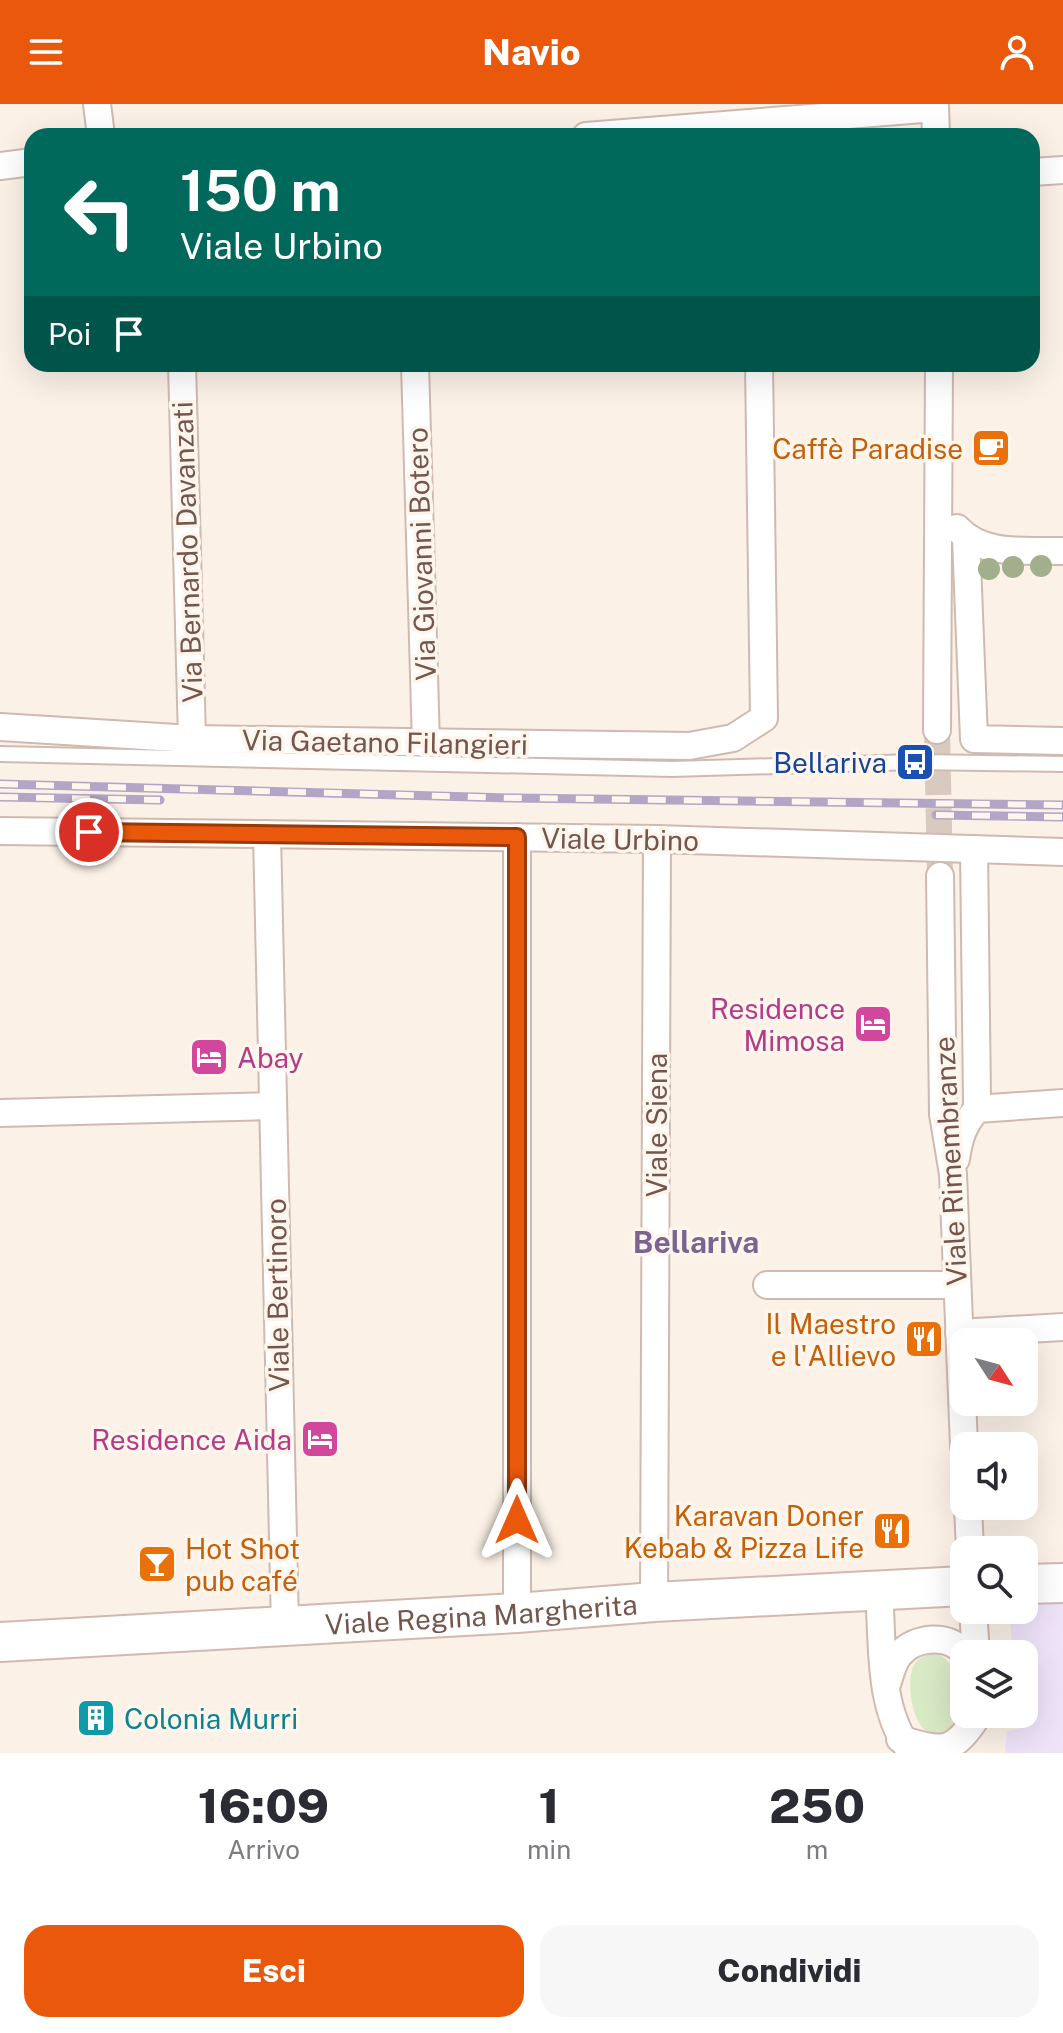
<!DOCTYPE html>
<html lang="it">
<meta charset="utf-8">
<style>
body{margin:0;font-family:"Public Sans",sans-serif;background:#f7f7f7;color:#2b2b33;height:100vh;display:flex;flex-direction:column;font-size:30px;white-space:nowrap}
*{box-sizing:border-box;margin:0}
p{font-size:26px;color:#7c7c81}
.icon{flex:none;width:44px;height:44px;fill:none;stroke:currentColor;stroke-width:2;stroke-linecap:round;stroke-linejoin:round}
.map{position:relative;height:1649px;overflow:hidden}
.side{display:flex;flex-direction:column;background:#fff;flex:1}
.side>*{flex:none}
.hud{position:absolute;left:24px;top:24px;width:1016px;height:244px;border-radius:24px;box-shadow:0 8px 32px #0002;background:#00695c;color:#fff;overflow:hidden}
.needle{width:52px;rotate:126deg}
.buttons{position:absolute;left:950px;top:1224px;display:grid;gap:16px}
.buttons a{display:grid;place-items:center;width:88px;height:88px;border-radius:16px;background:#fff;box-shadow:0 8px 32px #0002;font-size:40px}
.pin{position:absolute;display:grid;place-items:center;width:68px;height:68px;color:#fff;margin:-34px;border:4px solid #fff;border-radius:50%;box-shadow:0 2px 8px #0007}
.me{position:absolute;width:88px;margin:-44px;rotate:0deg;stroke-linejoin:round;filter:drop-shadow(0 0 6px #0008)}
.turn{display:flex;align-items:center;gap:28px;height:168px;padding:0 24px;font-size:36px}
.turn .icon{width:104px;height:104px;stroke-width:2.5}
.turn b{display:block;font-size:56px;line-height:68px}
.then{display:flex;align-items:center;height:76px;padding:0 24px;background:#0003;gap:16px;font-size:30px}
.eta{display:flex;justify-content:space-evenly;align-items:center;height:136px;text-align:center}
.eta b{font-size:48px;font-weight:800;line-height:56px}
.cta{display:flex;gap:16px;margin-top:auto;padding:16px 24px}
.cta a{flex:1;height:92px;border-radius:24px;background:#ea580c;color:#fff;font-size:32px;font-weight:800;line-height:92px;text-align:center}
.cta a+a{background:#f7f7f7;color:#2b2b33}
header{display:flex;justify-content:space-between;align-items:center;height:104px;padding:0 24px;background:#ea580c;color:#fff;font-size:36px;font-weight:800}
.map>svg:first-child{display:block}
</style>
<header><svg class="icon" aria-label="menu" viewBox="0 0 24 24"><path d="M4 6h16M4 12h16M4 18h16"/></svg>Navio<svg class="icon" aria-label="person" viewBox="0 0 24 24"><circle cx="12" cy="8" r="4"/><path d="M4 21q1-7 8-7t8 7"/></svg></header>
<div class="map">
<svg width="1063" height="1649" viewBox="0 0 1063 1649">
<rect width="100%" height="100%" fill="#fbf1e7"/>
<!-- education -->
<polygon fill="#eee3f8" points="1063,1498 1063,1649 1005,1649 1007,1627 1020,1625 1019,1610 1024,1610 1024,1550 1013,1550 1009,1506 1024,1506 1024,1500"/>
<!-- green -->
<path fill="#d8e9c6" d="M933,1549C967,1555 968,1628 937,1630C912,1632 906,1578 913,1563C917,1554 924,1552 933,1549Z"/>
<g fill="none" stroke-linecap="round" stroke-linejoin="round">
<!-- street-tunnel -->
<polyline stroke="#d9cac0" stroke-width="26" stroke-dasharray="26 13" stroke-linecap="butt" points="937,626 940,772"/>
<!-- lane casing -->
<g stroke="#cfbab0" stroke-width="18">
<polyline id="lane" points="0,650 672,665 915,658 1063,660"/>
</g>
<!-- street casing -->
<g stroke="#cfbab0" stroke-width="30">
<g id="street">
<polyline points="97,0 101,32"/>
<polyline points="935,0 936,32"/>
<polyline points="586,32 935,4"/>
<polyline points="0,62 32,58"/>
<polyline points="1032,68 1063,66"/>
<polyline points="182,260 192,635"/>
<polyline points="415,260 426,640"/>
<path d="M957,424C983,453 1027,446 1063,447"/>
<polyline points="966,434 974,635 1063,637"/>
<polyline points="0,623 192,635 689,642 733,634 764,614 759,260"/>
<polyline points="937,626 939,260"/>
<polyline points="0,727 657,735 1063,748"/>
<polyline points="267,730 285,1523"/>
<polyline points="517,733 517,1509"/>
<polyline points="974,745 977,998"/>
<polyline points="940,772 943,1010 953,1070 964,1342"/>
<polyline points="0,1009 273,1002"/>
<path d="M956,1055C959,1034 963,1021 977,1005L1063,999"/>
<polyline points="767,1181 957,1181"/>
<polyline points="959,1229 1063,1223"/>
<polyline points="968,1402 970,1446"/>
<path d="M879,1486C883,1539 877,1606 912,1649"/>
<polyline points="654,1498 657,735"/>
<polyline points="973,1506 976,1550"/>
<path d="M887,1580C890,1572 893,1558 899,1551C915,1532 950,1529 965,1550"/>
<path d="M900,1635C945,1649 953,1649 979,1610"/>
</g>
</g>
<!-- secondary casing -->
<g stroke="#d2b9ae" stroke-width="42">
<g id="secondary">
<polyline points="1024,1480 1063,1479"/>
<path id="s1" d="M0,1538L517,1509L654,1498L964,1482"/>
</g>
</g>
<!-- lane -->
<use href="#lane" stroke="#fff" stroke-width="14"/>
<!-- street -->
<use href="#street" stroke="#fff" stroke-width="26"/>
<!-- secondary -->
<use href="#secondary" stroke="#fff" stroke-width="38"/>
<!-- rail casing -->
<g stroke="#b3a5c5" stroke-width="9">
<g id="rail">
<polyline points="0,680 514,694 1063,701"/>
<polyline points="0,693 160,696"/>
<polyline points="936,711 1063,713"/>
</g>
</g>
<!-- rail -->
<use href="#rail" stroke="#fef5ed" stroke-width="6" stroke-dasharray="18" stroke-linecap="butt"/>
</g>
<!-- trees -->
<g fill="#a2af8d">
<circle cx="1041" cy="462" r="11"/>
<circle cx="1013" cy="463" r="11"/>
<circle cx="989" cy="465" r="11"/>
</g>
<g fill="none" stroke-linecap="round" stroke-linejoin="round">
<!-- route casing -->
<g stroke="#983908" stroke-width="20">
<polyline id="route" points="89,728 517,733 517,1416"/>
</g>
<!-- route -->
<use href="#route" stroke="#ea580c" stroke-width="14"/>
</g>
<!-- icons -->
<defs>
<g id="cafe-square" transform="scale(2)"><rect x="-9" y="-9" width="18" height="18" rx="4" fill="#e8710a" stroke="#fef5ed"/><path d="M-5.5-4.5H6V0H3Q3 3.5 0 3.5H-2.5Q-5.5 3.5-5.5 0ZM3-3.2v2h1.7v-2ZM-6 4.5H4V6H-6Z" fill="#fff"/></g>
<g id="bus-square" transform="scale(2)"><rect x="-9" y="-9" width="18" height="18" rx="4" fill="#1a4fb4" stroke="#fef5ed"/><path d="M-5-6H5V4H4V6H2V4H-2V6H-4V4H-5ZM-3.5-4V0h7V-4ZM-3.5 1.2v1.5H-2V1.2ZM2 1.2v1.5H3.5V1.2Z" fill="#fff"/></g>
<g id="hotel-square" transform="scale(2)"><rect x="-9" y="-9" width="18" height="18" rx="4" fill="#d1479c" stroke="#fef5ed"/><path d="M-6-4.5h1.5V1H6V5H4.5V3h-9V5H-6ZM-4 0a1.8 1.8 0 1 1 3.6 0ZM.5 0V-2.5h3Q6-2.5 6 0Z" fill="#fff"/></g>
<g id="restaurant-square" transform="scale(2)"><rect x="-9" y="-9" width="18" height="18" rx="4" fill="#e8710a" stroke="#fef5ed"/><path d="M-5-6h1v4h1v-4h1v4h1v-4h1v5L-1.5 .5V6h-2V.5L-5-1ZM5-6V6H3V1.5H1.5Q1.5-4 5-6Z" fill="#fff"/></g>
<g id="bar-square" transform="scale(2)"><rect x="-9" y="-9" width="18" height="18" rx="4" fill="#e8710a" stroke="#fef5ed"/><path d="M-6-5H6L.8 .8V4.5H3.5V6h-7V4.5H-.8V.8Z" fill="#fff"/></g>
<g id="building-square" transform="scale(2)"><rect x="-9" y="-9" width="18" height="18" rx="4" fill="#0f9aa8" stroke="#fef5ed"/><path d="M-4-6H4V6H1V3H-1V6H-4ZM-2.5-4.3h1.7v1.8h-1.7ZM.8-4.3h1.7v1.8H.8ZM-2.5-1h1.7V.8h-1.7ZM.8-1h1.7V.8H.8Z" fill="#fff"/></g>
</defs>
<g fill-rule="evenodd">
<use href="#cafe-square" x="991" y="344"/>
<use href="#bus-square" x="915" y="658"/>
<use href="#hotel-square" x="873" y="920"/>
<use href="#hotel-square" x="209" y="953"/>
<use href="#restaurant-square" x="924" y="1235"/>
<use href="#hotel-square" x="320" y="1335"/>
<use href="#restaurant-square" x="892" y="1427"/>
<use href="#bar-square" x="157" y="1460"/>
<use href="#building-square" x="96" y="1614"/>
</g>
<g text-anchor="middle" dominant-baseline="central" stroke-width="7" stroke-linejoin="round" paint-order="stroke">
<!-- food labels -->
<g font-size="28" fill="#c56008" stroke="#fef5ed" text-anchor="end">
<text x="963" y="344">Caffè Paradise</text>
<text x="896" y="1219">Il Maestro<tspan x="896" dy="32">e l'Allievo</tspan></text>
<text x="864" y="1411">Karavan Doner<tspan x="864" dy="32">Kebab &amp; Pizza Life</tspan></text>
<text x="185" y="1444" text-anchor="start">Hot Shot<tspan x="185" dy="32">pub café</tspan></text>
</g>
<!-- street labels -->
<g font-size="28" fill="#74564c" stroke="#fef5ed">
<text transform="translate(187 448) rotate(-92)">Via Bernardo Davanzati</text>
<text transform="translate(421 450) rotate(-92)">Via Giovanni Botero</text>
<text transform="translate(385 638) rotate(1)">Via Gaetano Filangieri</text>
<text transform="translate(620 735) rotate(1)">Viale Urbino</text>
<text transform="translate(656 1021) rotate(-90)">Viale Siena</text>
<text transform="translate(950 1057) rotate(-93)">Viale Rimembranze</text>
<text transform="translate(277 1191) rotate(-91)">Viale Bertinoro</text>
<text stroke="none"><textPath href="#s1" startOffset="482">Viale Regina Margherita</textPath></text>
</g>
<!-- transit labels -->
<g font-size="28" fill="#164399" stroke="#fef5ed" text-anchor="end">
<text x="887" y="658">Bellariva</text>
</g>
<!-- hotel labels -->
<g font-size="28" fill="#b23c85" stroke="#fef5ed" text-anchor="end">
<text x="845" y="904">Residence<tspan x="845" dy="32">Mimosa</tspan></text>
<text x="237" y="953" text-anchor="start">Abay</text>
<text x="292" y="1335">Residence Aida</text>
</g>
<!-- culture labels -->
<g font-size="28" fill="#0d838f" stroke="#fef5ed" text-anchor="start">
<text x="124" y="1614">Colonia Murri</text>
</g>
<!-- neighbourhood labels -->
<g font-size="30" font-weight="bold" fill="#7c6490" stroke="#fef5ed">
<text x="696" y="1138">Bellariva</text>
</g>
</g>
</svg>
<div class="buttons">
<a><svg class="needle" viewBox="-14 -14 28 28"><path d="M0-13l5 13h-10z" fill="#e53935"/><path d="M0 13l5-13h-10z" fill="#7c7c81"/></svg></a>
<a><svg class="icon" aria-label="sound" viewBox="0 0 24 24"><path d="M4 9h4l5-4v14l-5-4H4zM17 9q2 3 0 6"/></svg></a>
<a><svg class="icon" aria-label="search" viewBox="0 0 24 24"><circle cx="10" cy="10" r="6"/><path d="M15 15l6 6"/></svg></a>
<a><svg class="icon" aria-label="layers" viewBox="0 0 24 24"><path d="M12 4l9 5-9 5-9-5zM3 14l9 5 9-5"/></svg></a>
</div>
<div class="pin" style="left:89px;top:728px;background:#d93025"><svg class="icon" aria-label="arrive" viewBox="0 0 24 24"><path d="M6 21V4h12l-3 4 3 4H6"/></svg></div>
<svg class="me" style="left:517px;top:1416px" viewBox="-20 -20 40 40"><path d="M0-17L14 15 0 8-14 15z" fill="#ea580c" stroke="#fff" stroke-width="4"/></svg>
<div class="hud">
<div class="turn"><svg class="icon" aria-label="left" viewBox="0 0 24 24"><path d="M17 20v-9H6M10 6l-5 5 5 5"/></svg><div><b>150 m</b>Viale Urbino</div></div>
<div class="then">Poi<svg class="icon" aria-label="arrive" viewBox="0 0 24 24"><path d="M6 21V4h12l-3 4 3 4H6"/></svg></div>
</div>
</div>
<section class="side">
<div class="eta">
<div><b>16:09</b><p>Arrivo</p></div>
<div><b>1</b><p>min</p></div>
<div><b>250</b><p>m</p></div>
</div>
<div class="cta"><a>Esci</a><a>Condividi</a></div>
</section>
